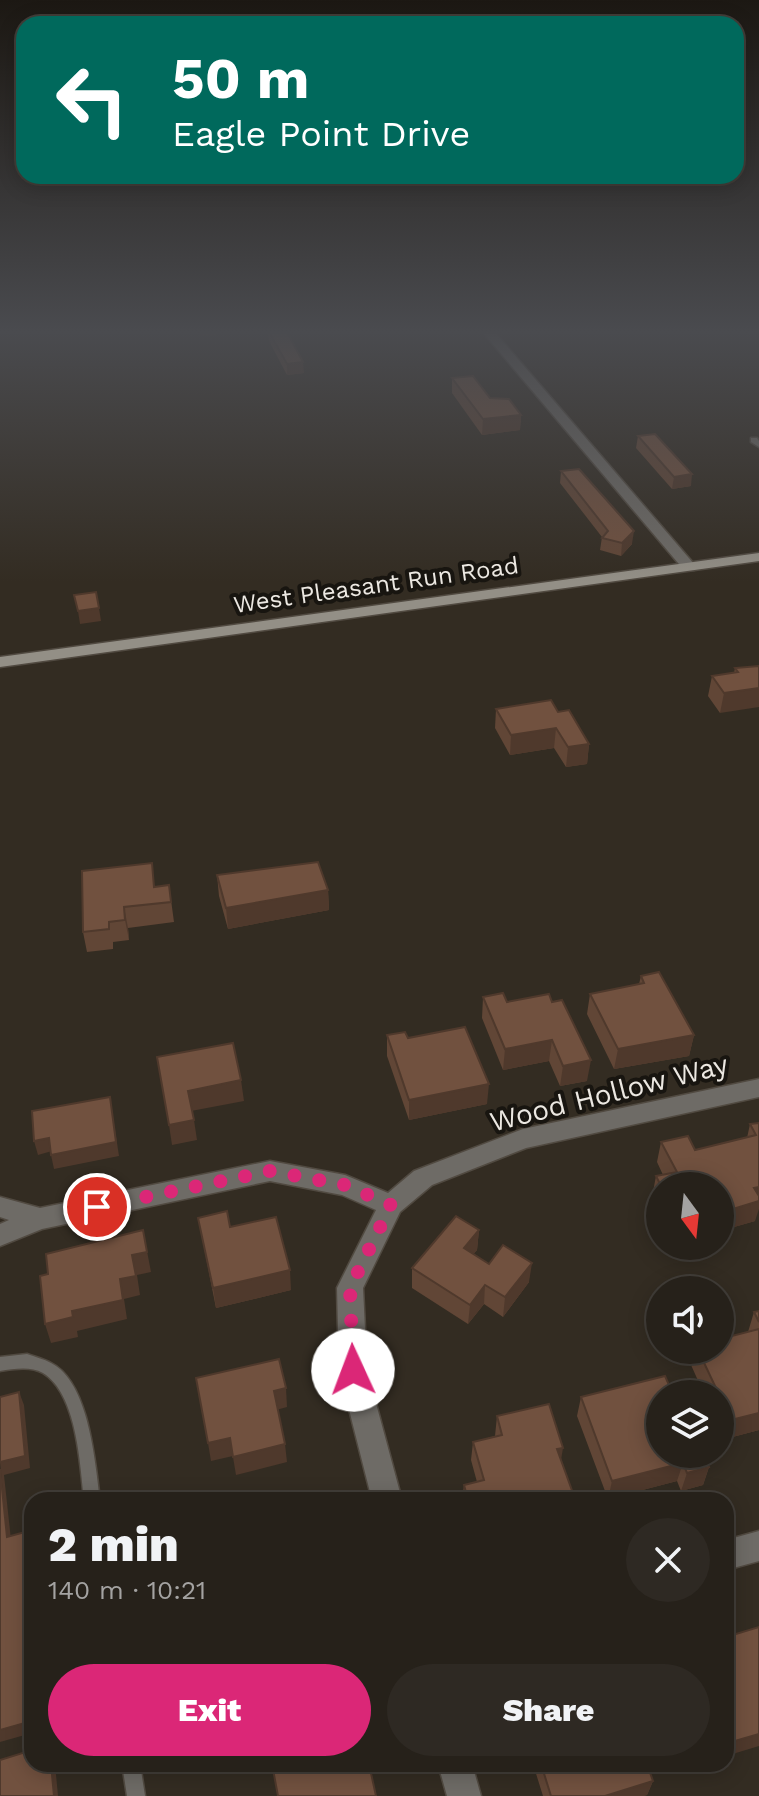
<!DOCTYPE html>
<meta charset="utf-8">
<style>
body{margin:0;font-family:"Work Sans",sans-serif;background:#2e2923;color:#f1f3f6;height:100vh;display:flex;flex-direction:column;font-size:30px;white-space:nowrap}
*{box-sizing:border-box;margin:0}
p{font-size:26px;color:#a4a3a2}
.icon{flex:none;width:44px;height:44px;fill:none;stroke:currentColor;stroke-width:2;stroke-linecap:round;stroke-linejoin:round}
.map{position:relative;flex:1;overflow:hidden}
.drawer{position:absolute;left:24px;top:1492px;width:710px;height:280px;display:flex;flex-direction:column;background:#26211a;border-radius:24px;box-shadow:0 4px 20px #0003,0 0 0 2px #423e39}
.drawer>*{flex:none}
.hud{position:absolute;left:16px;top:16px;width:728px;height:168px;border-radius:24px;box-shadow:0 4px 20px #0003,0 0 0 2px #423e39;background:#00695c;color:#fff;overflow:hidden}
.needle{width:52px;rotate:165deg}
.controls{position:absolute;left:646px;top:1172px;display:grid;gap:16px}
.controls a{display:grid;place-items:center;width:88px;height:88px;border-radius:50%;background:#26211a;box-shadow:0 4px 20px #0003,0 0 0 2px #423e39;font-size:40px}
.pin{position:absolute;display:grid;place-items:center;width:68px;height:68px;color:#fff;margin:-34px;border:4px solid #fff;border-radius:50%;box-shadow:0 2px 8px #0007}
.me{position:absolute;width:88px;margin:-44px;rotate:358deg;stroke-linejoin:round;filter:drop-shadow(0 0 6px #0008)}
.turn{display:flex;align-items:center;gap:28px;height:168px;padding:0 24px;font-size:36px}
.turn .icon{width:104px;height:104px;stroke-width:2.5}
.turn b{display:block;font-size:56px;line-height:68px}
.round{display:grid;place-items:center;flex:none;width:84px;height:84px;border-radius:42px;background:#2e2923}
.headline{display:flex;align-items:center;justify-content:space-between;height:136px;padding:0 24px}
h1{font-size:48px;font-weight:800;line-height:60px}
.action{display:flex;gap:16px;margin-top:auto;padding:16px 24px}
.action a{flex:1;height:92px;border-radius:48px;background:#db2777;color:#fff;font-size:32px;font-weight:800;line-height:92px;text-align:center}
.action a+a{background:#2e2923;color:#f1f3f6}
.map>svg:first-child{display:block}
</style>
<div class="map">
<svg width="759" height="1796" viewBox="0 0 759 1796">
<rect width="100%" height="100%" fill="#332c22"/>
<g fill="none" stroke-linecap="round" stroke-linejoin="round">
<!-- service casing -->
<g stroke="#514a41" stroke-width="3">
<g id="service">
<polygon points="751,438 757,438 759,441 759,447 751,442"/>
<path d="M27,1354C35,1357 44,1359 51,1363C89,1382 95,1462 100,1500H84C80,1464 77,1394 43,1373C30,1366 14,1369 0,1371V1357Z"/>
<polygon points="122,1764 140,1764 145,1796 127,1796"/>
</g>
</g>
<!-- minor casing -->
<g stroke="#514a41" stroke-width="3">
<g id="minor">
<polygon points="481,330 493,330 694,564 694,570 684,570"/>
<polygon points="759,1079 759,1097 526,1148 432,1185 400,1212 363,1288 367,1370 402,1500 372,1500 339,1370 337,1288 376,1210 342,1195 270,1181 42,1229 0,1246 0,1224 9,1220 0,1217 0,1197 40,1208 270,1161 345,1175 388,1193 414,1171 523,1129"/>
<polygon points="759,1531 759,1561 726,1570 726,1540"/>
<polygon points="438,1764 472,1764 481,1796 447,1796"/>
</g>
</g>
<!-- secondary casing -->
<g stroke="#514a41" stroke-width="3">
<polygon id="secondary" points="759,553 759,561 0,667 0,657"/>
</g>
<!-- service -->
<use href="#service" fill="#6e6b66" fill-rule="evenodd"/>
<!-- minor -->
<use href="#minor" fill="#6e6b66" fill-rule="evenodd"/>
<!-- secondary -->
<use href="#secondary" fill="#938f86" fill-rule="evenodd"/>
</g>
<!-- wall -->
<g fill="#614636">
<polygon points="268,330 304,373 287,375 269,341"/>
<polygon points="452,378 521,415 520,430 482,435 452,393"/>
<polygon points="638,436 691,486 672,489 636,448"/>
<polygon points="561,471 632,544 621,556 600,550 602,537 560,483"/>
<polygon points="759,666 720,713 708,696 712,676 734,673 735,668"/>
<polygon points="496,709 558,712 589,744 587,764 566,767 554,748 510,755 495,728"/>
<polygon points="217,875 328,890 329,910 228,929 219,896"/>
<polygon points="169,885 174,922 128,928 129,940 113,942 113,949 87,952 83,932 155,887"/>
<polygon points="641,976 694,1035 689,1056 614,1069 587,1014 590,994 639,984"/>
<polygon points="549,994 587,1081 560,1086 549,1061 503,1070 482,1018 483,997 507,1002"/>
<polygon points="387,1035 408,1038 487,1104 409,1120 387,1056"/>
<polygon points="759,1123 755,1221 720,1231 720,1186 660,1186 660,1213 652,1197 656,1176 663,1175 657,1162 661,1142 695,1150 747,1138 750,1124"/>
<polygon points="198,1218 230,1227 291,1290 216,1308"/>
<polygon points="479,1230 477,1250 473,1254 489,1264 529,1282 503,1317 484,1304 468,1324 412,1288 412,1268"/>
<polygon points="759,1311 759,1430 725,1439 720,1429 720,1394 704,1394 687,1356 688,1350 720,1350 748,1332 754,1312"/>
<polygon points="660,1394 660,1430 656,1431 660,1454 709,1467 703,1485 681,1491 677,1481 608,1499 577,1416 581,1397"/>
<polygon points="497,1416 561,1460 574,1496 573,1500 462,1500 464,1485 477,1482 471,1460 473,1442 495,1436"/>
<polygon points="533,1764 647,1764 653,1781 647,1795 643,1796 543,1796"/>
</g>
<!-- shaded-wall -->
<g fill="#4f392c">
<polygon points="128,330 152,330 152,331 128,333"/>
<polygon points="200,330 216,330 216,335 200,336"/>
<polygon points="303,362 304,373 287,375 287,364"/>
<polygon points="521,415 520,430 482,435 483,419"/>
<polygon points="692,474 691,486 672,489 674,477"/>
<polygon points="634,531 632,544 621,556 622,543"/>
<polygon points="99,608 101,621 80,624 78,611"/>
<polygon points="759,688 759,707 720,713 724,693"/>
<polygon points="556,728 554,748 510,755 511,735"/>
<polygon points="589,744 587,764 566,767 568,747"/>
<polygon points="328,890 329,910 228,929 226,908"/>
<polygon points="124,907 128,928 129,940 125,920"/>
<polygon points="694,1035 689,1056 614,1069 618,1049"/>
<polygon points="552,1040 549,1061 503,1070 505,1049"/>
<polygon points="591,1060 587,1081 560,1086 563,1066"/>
<polygon points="241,1080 244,1101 191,1111 188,1091"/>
<polygon points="489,1084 487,1104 409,1120 409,1100"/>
<polygon points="110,1097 119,1156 54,1169 51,1155"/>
<polygon points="194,1120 197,1140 172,1145 169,1125"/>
<polygon points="49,1138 52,1151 38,1155 34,1141"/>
<polygon points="759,1187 759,1209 755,1221 720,1231 720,1213 754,1188"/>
<polygon points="143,1230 151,1272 137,1275 140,1295 124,1299 127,1319 77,1331 78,1337 51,1343 45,1324 120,1279"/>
<polygon points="479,1230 477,1250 462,1268 464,1248"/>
<polygon points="532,1263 529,1282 503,1317 505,1297"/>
<polygon points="290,1270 291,1290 216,1308 213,1288"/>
<polygon points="485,1285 484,1304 468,1324 470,1305"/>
<polygon points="286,1388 287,1407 276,1410 274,1391"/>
<polygon points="19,1392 24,1405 30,1468 4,1475 12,1549 7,1537 0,1462"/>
<polygon points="660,1412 660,1430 644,1434 649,1415"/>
<polygon points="759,1413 759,1430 725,1439 731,1420"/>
<polygon points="230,1438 233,1456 211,1461 208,1443"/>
<polygon points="285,1444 287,1462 236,1475 233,1457"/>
<polygon points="563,1448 560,1466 557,1449"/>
<polygon points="683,1463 677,1481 608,1499 612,1481"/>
<polygon points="709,1467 703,1485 681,1491 687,1473"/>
<polygon points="32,1572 32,1585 29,1586 32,1626 32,1676 24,1574"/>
<polygon points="32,1721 32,1733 0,1742 0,1730"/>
<polygon points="759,1734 759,1746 726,1756 726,1747 728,1743"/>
<polygon points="51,1764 55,1764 58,1796 54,1796"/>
<polygon points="653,1781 647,1795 643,1796 605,1796"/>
</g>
<!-- building -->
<g fill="#71513f" stroke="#4f392c" stroke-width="2">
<polygon points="268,330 286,330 303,362 287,364"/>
<polygon points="473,376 490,398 509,399 521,415 483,419 452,378"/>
<polygon points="655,434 692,474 674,477 638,436"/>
<polygon points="579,469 634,531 622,543 602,538 608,531 561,471"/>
<polygon points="96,592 99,608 78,611 74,595"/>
<polygon points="759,666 759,688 724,693 712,676 738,672 735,668"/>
<polygon points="551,700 558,712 569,710 589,744 568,747 556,728 511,735 496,709"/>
<polygon points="318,862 328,890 226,908 217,875"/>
<polygon points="152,863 154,887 169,885 171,902 124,907 125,920 109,922 109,929 83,932 82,871"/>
<polygon points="659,972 694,1035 618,1049 590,994 644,983 641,976"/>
<polygon points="503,993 507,1002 549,994 552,1002 562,1000 591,1060 563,1066 552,1040 505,1049 483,997"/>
<polygon points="465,1027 489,1084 409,1100 387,1035 405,1032 408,1038"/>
<polygon points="233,1043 241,1080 188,1091 194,1120 169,1125 157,1057"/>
<polygon points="110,1097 116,1142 51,1155 49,1138 34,1141 32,1111"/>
<polygon points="759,1123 759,1187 754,1188 759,1196 759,1201 720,1213 720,1186 661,1186 656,1176 677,1172 661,1142 688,1136 695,1150 756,1135 750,1124"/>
<polygon points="227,1211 230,1227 276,1217 290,1270 213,1288 198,1218"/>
<polygon points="456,1216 479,1230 464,1248 489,1264 503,1245 532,1263 505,1297 485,1285 470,1305 412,1268"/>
<polygon points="143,1230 147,1252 132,1255 136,1276 120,1279 123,1300 72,1311 73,1317 45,1324 40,1276 48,1274 46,1254"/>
<polygon points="759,1311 759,1322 754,1312"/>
<polygon points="759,1329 759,1413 731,1420 698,1350 720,1350 720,1339"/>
<polygon points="279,1359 286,1388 274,1391 285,1444 233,1457 230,1438 208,1443 196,1378"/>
<polygon points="665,1376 673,1394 660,1394 660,1412 649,1415 660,1442 660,1454 703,1454 709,1467 687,1473 683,1463 612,1481 581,1397"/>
<polygon points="19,1392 25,1456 0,1462 0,1397"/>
<polygon points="549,1404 563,1448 557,1449 574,1496 559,1500 468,1500 464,1485 484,1480 473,1442 502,1435 497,1416"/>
<polygon points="0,1469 7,1537 32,1530 32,1572 24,1574 32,1676 32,1721 0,1730"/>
<polygon points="759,1627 759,1734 728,1743 726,1737 726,1637"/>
<polygon points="32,1750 32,1764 51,1764 54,1796 0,1796 0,1760"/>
<polygon points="272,1764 369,1764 376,1796 278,1796"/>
<polygon points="541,1764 647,1764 653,1781 605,1796 551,1796"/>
</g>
<!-- sky -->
<linearGradient id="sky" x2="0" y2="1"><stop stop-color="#1c1813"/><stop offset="0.57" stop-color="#4a4b4f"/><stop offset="1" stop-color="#4a4b4f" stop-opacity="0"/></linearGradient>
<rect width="759" height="582" fill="url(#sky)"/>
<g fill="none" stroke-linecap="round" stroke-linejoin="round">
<!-- route -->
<polyline stroke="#db2777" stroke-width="14" stroke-dasharray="0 25.2" points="97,1207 270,1171 345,1185 391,1205 350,1288 353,1370"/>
</g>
<g text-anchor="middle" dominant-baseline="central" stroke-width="8" stroke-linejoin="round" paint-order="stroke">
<!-- far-street labels -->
<g font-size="24" fill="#ece8e2" stroke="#181510">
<text transform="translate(376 585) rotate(-8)">West Pleasant Run Road</text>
</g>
<!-- street labels -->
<g font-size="28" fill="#ece8e2" stroke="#181510">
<text transform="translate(609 1093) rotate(-14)">Wood Hollow Way</text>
</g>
</g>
</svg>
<div class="controls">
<a><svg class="needle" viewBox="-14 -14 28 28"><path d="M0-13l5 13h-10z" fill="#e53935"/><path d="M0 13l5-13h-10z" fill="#a4a3a2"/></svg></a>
<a><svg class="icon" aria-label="sound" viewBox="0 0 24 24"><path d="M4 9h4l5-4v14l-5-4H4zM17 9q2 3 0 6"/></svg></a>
<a><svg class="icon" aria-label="layers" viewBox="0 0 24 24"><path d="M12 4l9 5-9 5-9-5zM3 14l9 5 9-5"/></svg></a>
</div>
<div class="pin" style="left:97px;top:1207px;background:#d93025"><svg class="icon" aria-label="arrive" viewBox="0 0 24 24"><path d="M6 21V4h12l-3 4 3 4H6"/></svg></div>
<svg class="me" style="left:353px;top:1370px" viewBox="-20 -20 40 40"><circle r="19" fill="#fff"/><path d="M0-13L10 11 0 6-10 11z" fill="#db2777"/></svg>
<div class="hud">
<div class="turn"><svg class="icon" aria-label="left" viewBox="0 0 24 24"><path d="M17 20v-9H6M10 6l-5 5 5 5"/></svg><div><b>50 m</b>Eagle Point Drive</div></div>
</div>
<section class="drawer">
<div class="headline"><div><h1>2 min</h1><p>140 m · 10:21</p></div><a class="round"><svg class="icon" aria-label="close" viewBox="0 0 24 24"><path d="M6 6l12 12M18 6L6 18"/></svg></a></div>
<div class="action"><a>Exit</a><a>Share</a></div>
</section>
</div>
